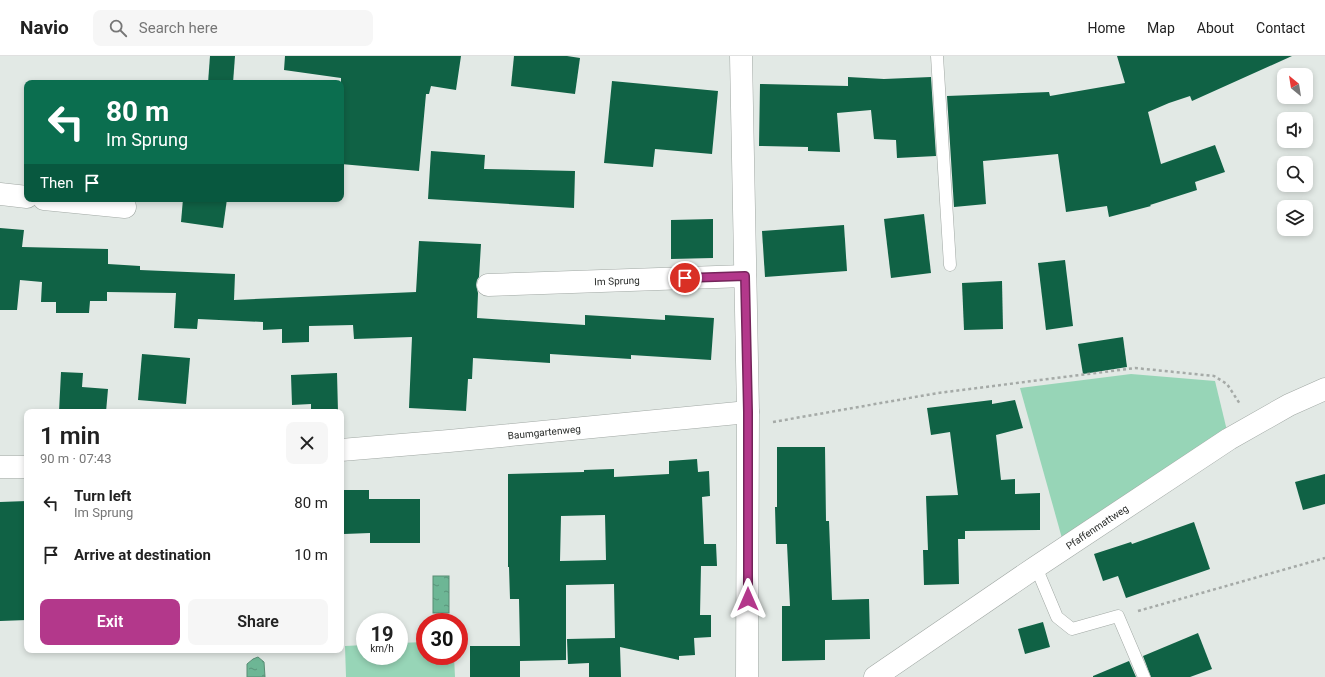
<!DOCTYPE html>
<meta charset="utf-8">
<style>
body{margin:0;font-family:Roboto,sans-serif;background:#f6f6f6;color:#222;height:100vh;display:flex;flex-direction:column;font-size:15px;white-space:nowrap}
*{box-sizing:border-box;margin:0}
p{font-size:13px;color:#767676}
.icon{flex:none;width:22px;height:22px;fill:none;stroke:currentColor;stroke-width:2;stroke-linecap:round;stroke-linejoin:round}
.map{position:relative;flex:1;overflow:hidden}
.side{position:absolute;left:24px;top:353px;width:320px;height:244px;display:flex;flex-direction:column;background:#fff;border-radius:8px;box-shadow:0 2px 6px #0003}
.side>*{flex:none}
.banner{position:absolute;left:24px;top:24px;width:320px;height:122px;border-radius:8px;box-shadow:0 2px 6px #0003;background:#0b6e4f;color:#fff;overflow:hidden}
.needle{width:26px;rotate:330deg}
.controls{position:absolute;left:1277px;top:12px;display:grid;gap:8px}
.controls a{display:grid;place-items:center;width:36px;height:36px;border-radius:8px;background:#fff;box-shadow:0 2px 6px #0003;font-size:20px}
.speed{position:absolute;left:356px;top:557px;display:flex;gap:8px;font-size:20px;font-weight:700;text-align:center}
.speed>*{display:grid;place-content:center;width:52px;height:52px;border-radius:50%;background:#fff;box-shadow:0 2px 6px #0003;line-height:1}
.speed small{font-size:10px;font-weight:400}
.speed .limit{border:6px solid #d22;background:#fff;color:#111}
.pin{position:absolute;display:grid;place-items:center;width:34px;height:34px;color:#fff;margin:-17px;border:2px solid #fff;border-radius:50%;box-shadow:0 1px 4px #0007}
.me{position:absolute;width:44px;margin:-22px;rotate:0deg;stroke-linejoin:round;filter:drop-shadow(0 0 3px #0008)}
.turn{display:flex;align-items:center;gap:14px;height:84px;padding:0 16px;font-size:18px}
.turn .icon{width:52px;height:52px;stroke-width:2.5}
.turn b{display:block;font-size:28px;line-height:34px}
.then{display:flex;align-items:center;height:38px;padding:0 16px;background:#0003;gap:8px;font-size:15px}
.round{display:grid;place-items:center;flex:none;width:42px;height:42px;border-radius:8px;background:#f6f6f6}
.overview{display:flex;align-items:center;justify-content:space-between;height:68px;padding:0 16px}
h1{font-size:24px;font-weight:600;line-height:30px}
.cta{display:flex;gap:8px;margin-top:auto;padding:8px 16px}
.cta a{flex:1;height:46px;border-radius:8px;background:#b3388b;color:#fff;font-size:16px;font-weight:600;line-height:46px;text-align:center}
.cta a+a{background:#f6f6f6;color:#222}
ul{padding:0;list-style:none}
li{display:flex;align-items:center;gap:12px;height:52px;padding:0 16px}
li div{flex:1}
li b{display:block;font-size:15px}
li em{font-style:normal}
header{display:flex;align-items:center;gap:24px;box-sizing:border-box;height:56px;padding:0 20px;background:#fff;border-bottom:1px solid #e0e0e0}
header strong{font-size:19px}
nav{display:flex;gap:22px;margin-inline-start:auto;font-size:14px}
.search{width:280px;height:36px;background:#f6f6f6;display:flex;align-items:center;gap:10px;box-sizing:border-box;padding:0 14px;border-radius:8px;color:#767676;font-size:15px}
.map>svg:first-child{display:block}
</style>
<header>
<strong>Navio</strong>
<div class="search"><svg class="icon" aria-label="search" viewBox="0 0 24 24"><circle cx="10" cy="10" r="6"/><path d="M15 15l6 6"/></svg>Search here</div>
<nav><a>Home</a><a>Map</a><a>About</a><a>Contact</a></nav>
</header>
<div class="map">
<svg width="1325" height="621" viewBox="0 0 1325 621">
<defs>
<pattern id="water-ripples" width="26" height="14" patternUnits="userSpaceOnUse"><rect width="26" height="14" fill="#6db695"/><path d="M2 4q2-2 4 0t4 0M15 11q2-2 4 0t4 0" fill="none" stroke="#5a947a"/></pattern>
</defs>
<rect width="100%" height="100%" fill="#e2e9e5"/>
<!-- grass -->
<g fill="#97d5b7">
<polygon points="1131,318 1215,325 1229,383 1065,493 1020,332"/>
<polygon points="425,586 425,600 454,600 455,621 346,621 345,590 365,589 365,600 399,600 399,587"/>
</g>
<!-- water -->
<g fill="url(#water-ripples)" stroke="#598d75">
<rect x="433" y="520" width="16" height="37"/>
<polygon points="258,601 264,606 265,621 247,621 247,608 253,603"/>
</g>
<!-- building -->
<g fill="#106245" fill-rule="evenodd">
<polygon points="210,0 235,0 233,27 208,27"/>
<polygon points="285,0 461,0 456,34 431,30 429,38 426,38 419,115 341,108 341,22 284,14"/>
<polygon points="514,0 567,0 580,2 575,38 511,30"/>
<polygon points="1117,0 1292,0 1192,45 1190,40 1169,47 1148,56 1161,108 1215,89 1225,116 1195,126 1197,134 1150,149 1151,150 1109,161 1107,150 1066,156 1058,98 983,105 986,148 954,151 947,40 1049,36 1050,40 1125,27"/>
<polygon points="848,21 884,23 931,21 936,100 897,102 896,84 874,83 871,54 837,57 840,96 808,95 808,91 759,90 760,28 848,30"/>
<polygon points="612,25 718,35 712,98 655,93 653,111 604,107"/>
<polygon points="431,95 485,99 484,113 575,115 574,152 428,143"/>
<polygon points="183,143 227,143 223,172 181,166"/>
<polygon points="924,158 931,217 891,222 884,163"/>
<polygon points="713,163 713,202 671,203 671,164"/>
<polygon points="844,169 847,215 765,221 762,175"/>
<polygon points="0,172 24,174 22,191 108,193 108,208 140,210 140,214 235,218 234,244 416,236 419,185 481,188 479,221 477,224 476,229 478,237 477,262 585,269 585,259 665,264 665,259 714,262 711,304 631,299 631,303 550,298 550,307 473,302 472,323 468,323 466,355 409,352 412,281 354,283 353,269 309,270 309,286 282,287 282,273 263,274 263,266 198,263 197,273 174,272 176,237 107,236 107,245 90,245 89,257 56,257 56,246 41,246 42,226 20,224 17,254 0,254"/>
<polygon points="1065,204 1073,270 1046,274 1038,207"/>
<polygon points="1002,225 1003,273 964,274 962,227"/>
<polygon points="1123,281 1127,311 1083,318 1078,288"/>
<polygon points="142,298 190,302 186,348 138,344"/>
<polygon points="61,316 83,317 82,331 108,333 106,356 59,356"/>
<polygon points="337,317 338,356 311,356 311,348 292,349 291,319"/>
<polygon points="992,344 992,348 1015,344 1023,372 996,379 1001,424 1015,423 1015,438 1040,437 1040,474 965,475 965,483 958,483 959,528 924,529 923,494 928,494 926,440 958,439 950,376 931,379 927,352"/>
<polygon points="777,391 825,391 826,465 829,465 832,544 869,543 870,583 825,584 825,604 782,605 782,550 790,550 787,488 776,488 775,451 777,451"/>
<path d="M697,403L698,416L709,415L710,440L702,441L704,488H716L717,510H701L700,559H711V581L694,582L695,599L679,600V604L620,591L621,621H589V607L568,608L567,583L615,582L614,528L566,529V604L520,605V621H470V590H520L519,543H510L509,511H508V418L584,416V414L614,413V421L669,418V405ZM605,459L606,504L560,505L561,460Z"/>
<polygon points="1325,418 1325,448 1303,454 1295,426"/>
<polygon points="343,434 369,434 369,443 420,443 420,487 370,487 370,477 344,478"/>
<polygon points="27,445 27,564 0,565 0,446"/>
<polygon points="1194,466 1210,513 1126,542 1118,520 1103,525 1094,498 1131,486 1132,488"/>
<polygon points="1043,566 1050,591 1025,598 1018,573"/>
<polygon points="1198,577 1212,613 1190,621 1151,621 1143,600"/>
<polygon points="1129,605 1136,621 1093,621 1093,620"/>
</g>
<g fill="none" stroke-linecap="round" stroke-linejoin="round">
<!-- service casing -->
<g stroke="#a1a8a4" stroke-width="13">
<g id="service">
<polyline points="937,0 950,209"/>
<polyline points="1036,511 1057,561 1072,573 1118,560 1144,621"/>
</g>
</g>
<!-- minor casing -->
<g stroke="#a1a8a4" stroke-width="23">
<g id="minor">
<polyline points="741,0 748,356 747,621"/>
<polyline points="0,138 27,141"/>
<polyline points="44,143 125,151"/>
<path id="s1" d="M488,229L745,220"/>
<path id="s2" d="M341,394L449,385L748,356"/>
<polyline points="0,411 27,411"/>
<path id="s3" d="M875,621L1036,511L1229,383L1289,349L1325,333"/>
</g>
</g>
<!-- path -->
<g stroke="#a5aaa7" stroke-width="2.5" stroke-dasharray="3 3" stroke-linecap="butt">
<polyline points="773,366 938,337 1135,312 1214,320 1227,328 1240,348"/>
<polyline points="1138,555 1325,502"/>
</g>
<!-- service -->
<use href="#service" stroke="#fff" stroke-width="12"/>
<!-- minor -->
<use href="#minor" stroke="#fff" stroke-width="22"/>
</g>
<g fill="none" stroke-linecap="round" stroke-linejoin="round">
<!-- route casing -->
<g stroke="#74245a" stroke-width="10">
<polyline id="route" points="685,222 745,220 748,356 748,543"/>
</g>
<!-- route -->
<use href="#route" stroke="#b3388b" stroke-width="7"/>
</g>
<g text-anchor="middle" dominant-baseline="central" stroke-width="4" stroke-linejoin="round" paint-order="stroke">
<!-- street labels -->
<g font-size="10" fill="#292c2a" stroke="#eff6f2">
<text stroke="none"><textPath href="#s1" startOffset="129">Im Sprung</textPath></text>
<text stroke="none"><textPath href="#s2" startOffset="204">Baumgartenweg</textPath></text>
<text stroke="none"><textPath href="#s3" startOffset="268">Pfaffenmattweg</textPath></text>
</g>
</g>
</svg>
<div class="controls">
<a><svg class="needle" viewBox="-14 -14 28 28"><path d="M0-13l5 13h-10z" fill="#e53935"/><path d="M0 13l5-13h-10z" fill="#767676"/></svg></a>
<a><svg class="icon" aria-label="sound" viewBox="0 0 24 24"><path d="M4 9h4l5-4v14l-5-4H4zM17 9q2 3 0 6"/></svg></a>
<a><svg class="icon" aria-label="search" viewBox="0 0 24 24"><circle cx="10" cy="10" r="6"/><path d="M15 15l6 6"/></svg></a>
<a><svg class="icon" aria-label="layers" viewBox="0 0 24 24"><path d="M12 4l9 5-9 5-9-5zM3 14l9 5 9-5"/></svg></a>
</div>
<div class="speed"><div>19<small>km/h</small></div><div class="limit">30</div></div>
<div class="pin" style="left:685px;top:222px;background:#d93025"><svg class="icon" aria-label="arrive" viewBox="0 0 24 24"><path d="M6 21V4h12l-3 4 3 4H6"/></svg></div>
<svg class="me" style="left:748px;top:543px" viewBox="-20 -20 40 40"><path d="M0-17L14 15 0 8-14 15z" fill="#b3388b" stroke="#fff" stroke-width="4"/></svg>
<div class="banner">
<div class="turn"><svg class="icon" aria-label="left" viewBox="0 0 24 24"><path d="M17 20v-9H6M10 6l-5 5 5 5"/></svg><div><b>80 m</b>Im Sprung</div></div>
<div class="then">Then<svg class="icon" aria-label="arrive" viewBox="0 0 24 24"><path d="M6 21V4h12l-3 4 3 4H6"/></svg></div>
</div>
<section class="side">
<div class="overview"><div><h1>1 min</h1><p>90 m · 07:43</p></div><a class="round"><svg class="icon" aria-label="close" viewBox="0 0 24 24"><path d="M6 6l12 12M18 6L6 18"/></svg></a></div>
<ul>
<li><svg class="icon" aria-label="left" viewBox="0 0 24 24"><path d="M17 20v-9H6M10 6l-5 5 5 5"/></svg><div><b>Turn left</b><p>Im Sprung</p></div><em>80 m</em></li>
<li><svg class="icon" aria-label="arrive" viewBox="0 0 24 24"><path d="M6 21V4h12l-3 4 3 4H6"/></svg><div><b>Arrive at destination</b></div><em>10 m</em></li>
</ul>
<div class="cta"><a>Exit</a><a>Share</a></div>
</section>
</div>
